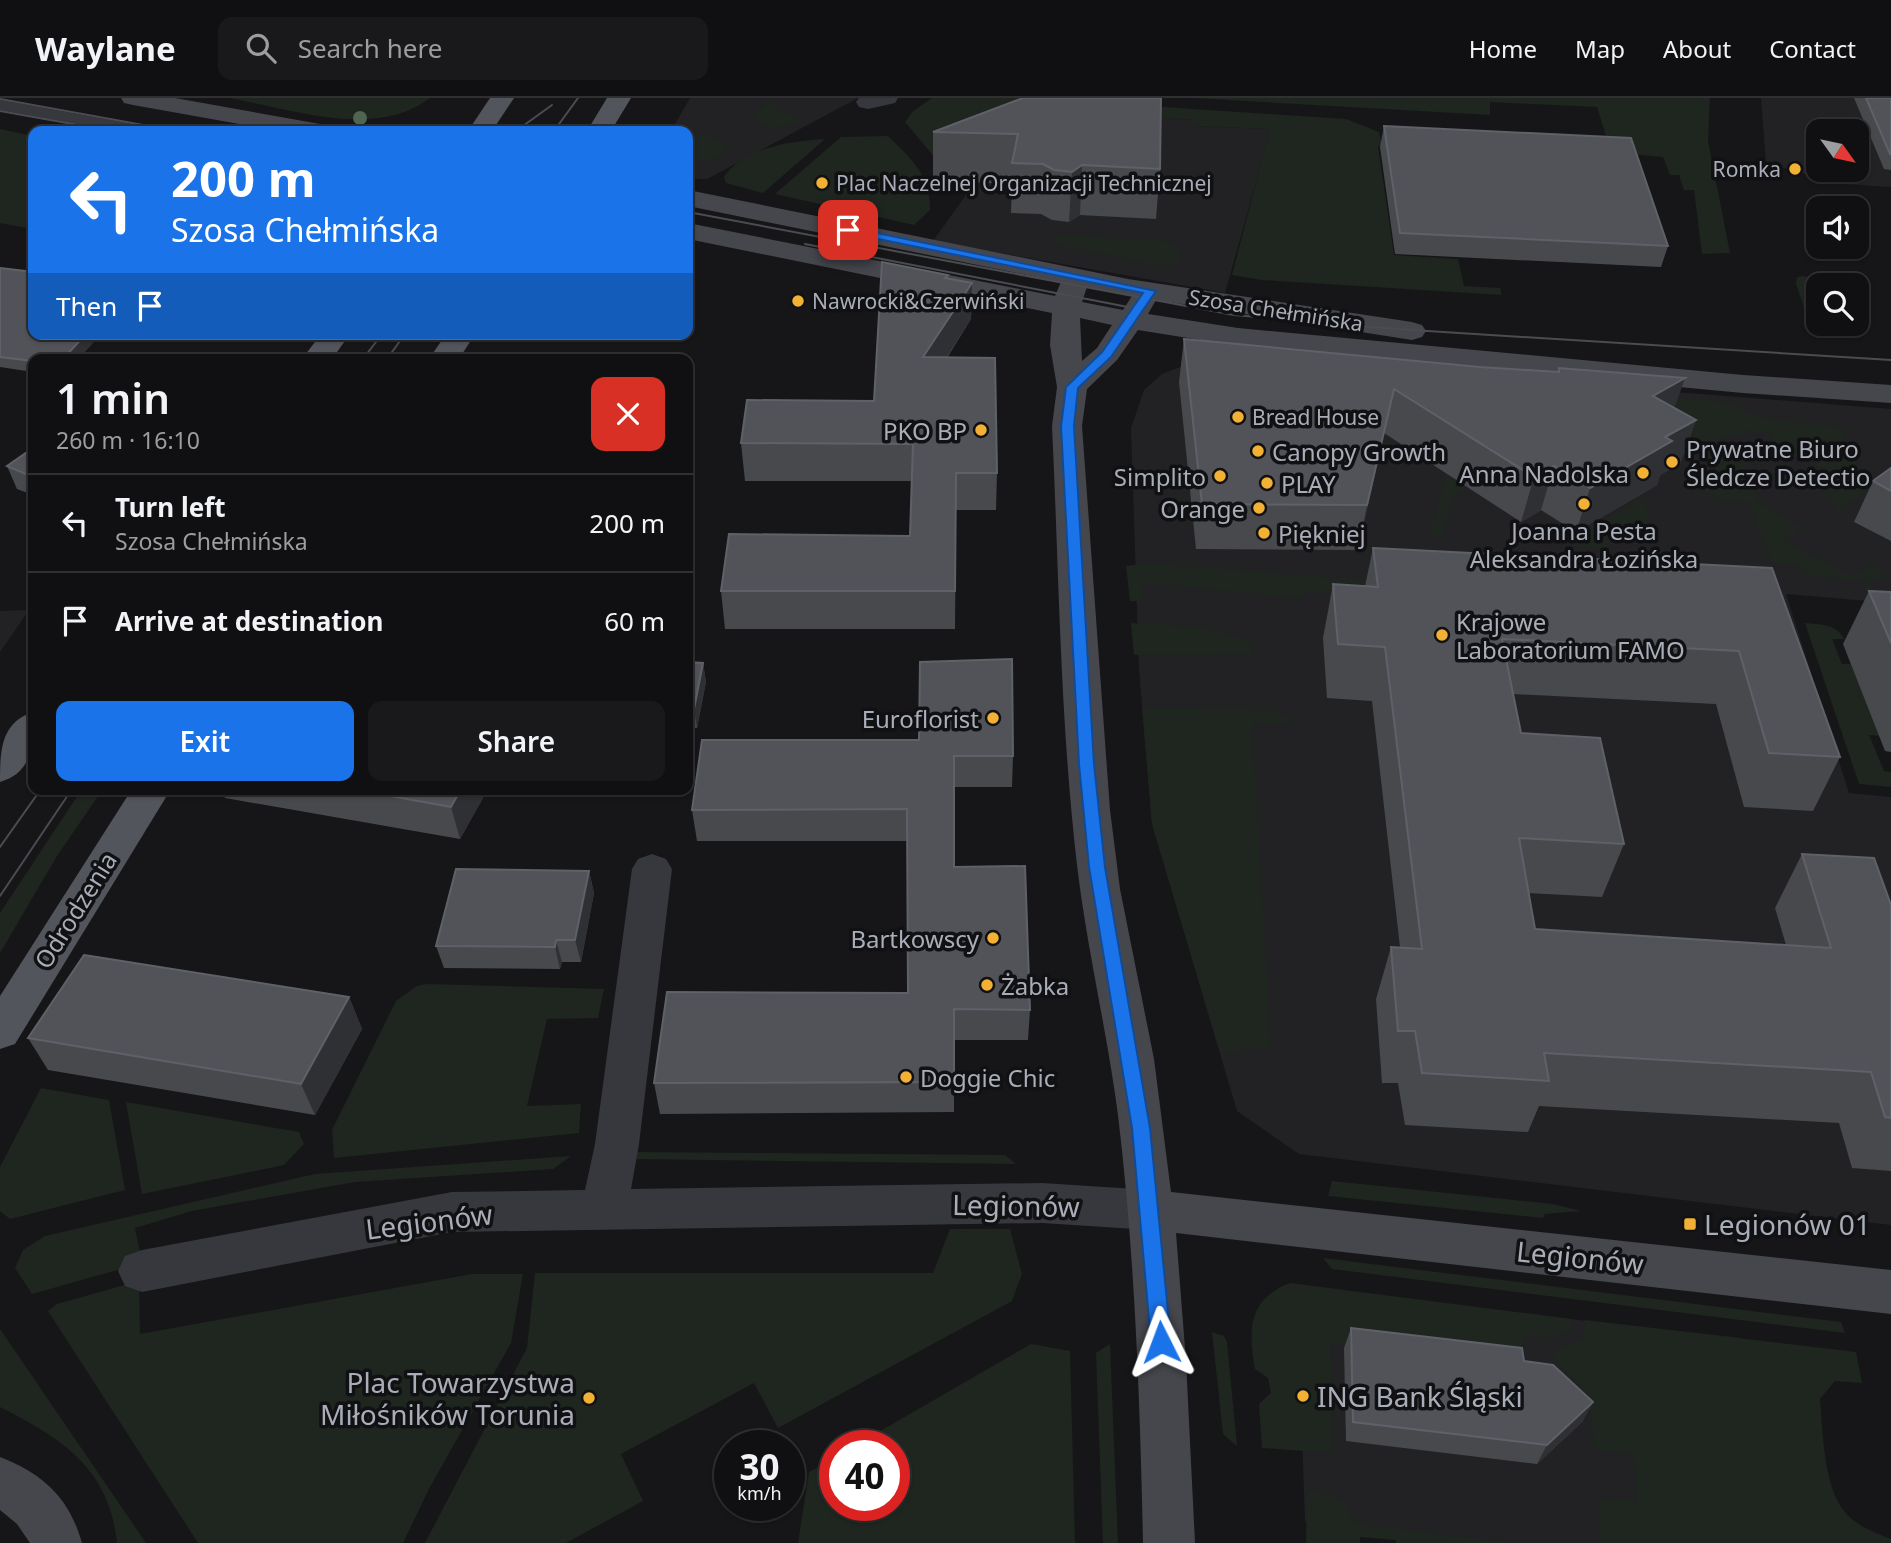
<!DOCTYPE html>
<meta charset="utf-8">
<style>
body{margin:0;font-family:"Noto Sans",sans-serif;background:#19191b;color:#f1f3f6;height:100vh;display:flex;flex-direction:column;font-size:26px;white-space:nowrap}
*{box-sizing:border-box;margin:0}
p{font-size:23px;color:#9c9d9f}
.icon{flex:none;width:38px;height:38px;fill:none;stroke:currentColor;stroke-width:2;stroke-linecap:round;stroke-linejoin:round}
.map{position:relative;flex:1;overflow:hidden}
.sheet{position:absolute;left:28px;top:256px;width:665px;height:441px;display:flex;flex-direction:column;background:#101012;border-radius:14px;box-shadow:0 2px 5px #0004,0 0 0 2px #303032}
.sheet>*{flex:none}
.hud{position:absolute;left:28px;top:28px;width:665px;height:214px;border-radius:14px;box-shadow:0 2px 5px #0004,0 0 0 2px #303032;background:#1a73e8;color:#fff;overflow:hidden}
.needle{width:46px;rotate:123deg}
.controls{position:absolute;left:1806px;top:21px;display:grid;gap:14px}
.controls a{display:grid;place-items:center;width:63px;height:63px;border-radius:14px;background:#101012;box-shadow:0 2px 5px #0004,0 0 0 2px #303032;font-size:35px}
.speed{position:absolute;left:714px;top:1332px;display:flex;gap:14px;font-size:35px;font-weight:700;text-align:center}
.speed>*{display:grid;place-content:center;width:91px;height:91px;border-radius:50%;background:#101012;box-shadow:0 2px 5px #0004,0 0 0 2px #303032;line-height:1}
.speed small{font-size:18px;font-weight:400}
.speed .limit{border:10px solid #d22;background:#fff;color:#111}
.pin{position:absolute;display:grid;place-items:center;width:60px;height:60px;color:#fff;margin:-30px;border-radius:14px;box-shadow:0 4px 10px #0006}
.me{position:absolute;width:77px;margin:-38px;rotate:357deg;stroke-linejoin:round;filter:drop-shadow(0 0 5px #0008)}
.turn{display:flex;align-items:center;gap:24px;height:147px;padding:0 28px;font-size:32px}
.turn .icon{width:91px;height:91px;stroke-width:2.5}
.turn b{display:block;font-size:49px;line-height:60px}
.then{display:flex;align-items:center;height:66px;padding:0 28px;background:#0003;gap:14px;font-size:26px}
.round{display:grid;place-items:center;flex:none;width:74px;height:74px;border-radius:14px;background:#19191b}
.headline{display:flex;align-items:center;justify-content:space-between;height:119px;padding:0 28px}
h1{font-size:42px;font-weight:600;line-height:52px}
.button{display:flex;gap:14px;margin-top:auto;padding:14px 28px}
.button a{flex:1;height:80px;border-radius:14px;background:#1a73e8;color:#fff;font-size:28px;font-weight:600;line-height:80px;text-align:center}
.button a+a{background:#19191b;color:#f1f3f6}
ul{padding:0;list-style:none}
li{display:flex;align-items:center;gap:21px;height:98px;padding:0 28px;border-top:2px solid #303032}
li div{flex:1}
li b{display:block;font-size:26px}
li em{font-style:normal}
header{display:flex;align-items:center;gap:42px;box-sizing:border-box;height:98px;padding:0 35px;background:#101012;border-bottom:2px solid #303032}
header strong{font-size:33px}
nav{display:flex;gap:38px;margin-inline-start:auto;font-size:24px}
.search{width:490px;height:63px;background:#19191b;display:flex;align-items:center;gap:18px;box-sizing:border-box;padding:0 24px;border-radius:14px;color:#9c9d9f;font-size:26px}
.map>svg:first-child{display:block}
</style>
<header>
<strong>Waylane</strong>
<div class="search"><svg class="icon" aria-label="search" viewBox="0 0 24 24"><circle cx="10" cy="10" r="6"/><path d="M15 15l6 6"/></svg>Search here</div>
<nav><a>Home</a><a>Map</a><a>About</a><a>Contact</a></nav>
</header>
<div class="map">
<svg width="1891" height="1445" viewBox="0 0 1891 1445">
<rect width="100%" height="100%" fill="#161618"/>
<!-- built -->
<g fill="#222225" fill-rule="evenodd">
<polygon points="690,0 858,0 707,81 694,81 688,75 688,33 671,33"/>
<path d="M1761,0H1891V89L1842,86L1766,65ZM1818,33H1857V72H1818Z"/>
<polygon points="1160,20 1196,22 1195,28 1271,31 1225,195 933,143 966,97 946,73"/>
<polygon points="1231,259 1891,311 1891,505 1786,496 1849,695 1891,699 1891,1127 1299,1056 1237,1013 1152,726 1139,571 1131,330 1144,292 1162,276 1183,268"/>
<polygon points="29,512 0,554 0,513"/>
<polygon points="1297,1191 1742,1240 1778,1445 1456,1445 1305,1423"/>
</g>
<!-- green -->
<g fill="#1e261f">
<path d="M229,0H430C375,42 291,11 229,0Z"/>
<polygon points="932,0 1110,0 1162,9 1346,21 1379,34 1382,48 1378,48 1394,157 1458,161 1464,188 1500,190 1502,197 1261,182 1232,177 1270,31 1194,28 1195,22 1160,20 946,73 905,24 912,14"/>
<polygon points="1193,0 1710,0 1708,43 1730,155 1702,156 1694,92 1684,92 1679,77 1670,77 1663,59 1611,54 1597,9 1490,4 1490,17"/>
<polygon points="768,5 803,23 772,31 751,20"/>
<polygon points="0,31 33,38 33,131 0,125"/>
<polygon points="710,37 727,47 723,56 710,62 688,63 688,39"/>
<path d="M888,38C911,61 931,77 930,112L914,127L775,96L841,39Z"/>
<path d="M825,41L763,95L726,85L724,79C743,49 793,43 825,41Z"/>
<polygon points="1053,137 1161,142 1179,150 1179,163 1174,168 1163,168 1059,147 1053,144"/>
<polygon points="1804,178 1821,184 1823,187 1818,187 1818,226 1834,226 1835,229 1810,227 1796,186 1797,179"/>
<polygon points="1599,293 1730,305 1757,319 1848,330 1835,353 1856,360 1857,376 1874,387 1837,413 1825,390 1838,390 1829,371 1817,369 1810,352 1779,351 1769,335 1745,332 1745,338 1728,337 1715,345 1720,356 1743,366 1758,404 1801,429 1784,443 1852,479 1871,465 1882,473 1885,481 1868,481 1873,493 1867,496 1864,483 1810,478 1800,468 1771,464 1749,404 1714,402 1711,401 1715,398 1689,388 1718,368 1598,297"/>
<polygon points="1466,310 1449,380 1466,391 1451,400 1443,439 1430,436 1461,316"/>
<polygon points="1645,399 1650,432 1611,428 1612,446 1601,452 1564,445"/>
<polygon points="1151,465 1764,515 1304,494 1303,500 1142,485 1142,503 1130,503 1126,468"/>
<path d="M1131,525C1173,528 1215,526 1253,546L1252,556L1134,557Z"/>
<path d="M1805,525C1820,527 1836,525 1844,541H1832L1842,566H1851L1880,638L1869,637L1884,673L1891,674V689L1859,686Z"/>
<polygon points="1142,609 1267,612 1285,618 1293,625 1252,626 1271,949 1220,954 1152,726"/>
<polygon points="82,691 103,691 57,758 0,855 0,815"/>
<polygon points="427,886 604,891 598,920 547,921 527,1008 581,1006 579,1035 334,1060 332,1032 396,903 417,888"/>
<polygon points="41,990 109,1002 125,1092 10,1121 0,1113 0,1069"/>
<polygon points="126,1004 299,1034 304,1046 284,1067 142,1096"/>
<polygon points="632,1054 1005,1057 1016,1066 632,1061"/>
<polygon points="571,1058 553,1071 355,1084 192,1113 135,1130 142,1165 32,1196 15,1170 23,1152 45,1138 315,1076"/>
<polygon points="1332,1083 1553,1106 1581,1113 1545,1116 1543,1120 1328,1098"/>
<polygon points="950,1131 1010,1131 1022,1176 1012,1203 778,1330 754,1285 621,1356 643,1403 566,1445 425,1445 527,1250 535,1175 933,1175"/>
<polygon points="1323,1160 1841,1224 1845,1235 1332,1171"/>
<polygon points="472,1176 523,1176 511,1245 429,1391 403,1445 198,1445 48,1213 57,1206 139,1183 140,1236"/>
<path d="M1290,1185L1572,1221L1571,1232L1553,1240L1523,1236L1524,1266L1330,1244L1333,1355L1262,1350L1259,1306L1271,1295L1268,1280L1255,1271C1248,1232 1248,1201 1290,1185Z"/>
<path d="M1585,1222L1856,1254L1862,1285L1835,1283L1820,1301C1823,1333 1823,1386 1844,1413C1853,1426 1877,1436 1891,1441V1445H1601L1599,1400L1637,1403L1633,1356L1595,1352L1587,1293L1549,1257L1585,1240Z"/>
<path d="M0,1231L146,1445H117C109,1369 61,1340 0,1309Z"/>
<polygon points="1212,1234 1224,1238 1227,1244 1237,1348 1223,1336"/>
<polygon points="1031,1246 1070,1253 1075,1445 798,1445 809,1374 835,1360 835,1407 894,1407 894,1348 856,1347"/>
<polygon points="1110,1246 1118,1445 1103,1445 1096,1255"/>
<path d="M1307,1394C1332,1396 1347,1399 1353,1425L1509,1445H1396V1442L1360,1439V1445H1306Z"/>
</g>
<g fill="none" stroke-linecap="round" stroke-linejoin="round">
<!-- lane -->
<polygon fill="#37383d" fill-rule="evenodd" points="0,2 143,28 152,33 116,33 0,12"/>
<!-- street -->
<g fill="#37383d" fill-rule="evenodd">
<polygon points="859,0 898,0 895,5 868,11 859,9 856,4"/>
<polygon points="652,756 666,761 672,771 639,1046 631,1091 1042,1085 1151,1092 1167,1098 1174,1112 1167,1126 1151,1132 1042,1125 452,1134 142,1194 125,1188 118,1173 125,1158 142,1152 452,1094 585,1092 595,1046 632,771 638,761"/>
</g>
<!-- secondary -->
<g fill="#45474d" fill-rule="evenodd">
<polygon points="121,0 175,0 320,26 329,28 332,33 279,33 133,7 124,5"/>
<path d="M688,92L1128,181L1412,224L1422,227L1426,233L1422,239L1412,242L1156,202L1148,216L1238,230L1743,277L1891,287V305L1743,295L1238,248L1138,232L1117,262L1087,291L1082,328L1110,712L1120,791L1154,961L1171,1094L1891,1172V1216L1176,1135L1186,1263L1195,1445H1143C1140,1302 1135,1159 1118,1017C1107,933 1087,851 1077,767C1060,621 1059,474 1052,328L1057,289L1050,247L1052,215L688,141V125L1055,198L1061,184L688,108ZM1087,189L1128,197L1132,198L1123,212L1082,204ZM1080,220L1112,227L1097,250L1082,263Z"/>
<path d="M0,1359C43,1376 69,1399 82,1445H30L17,1426L0,1412Z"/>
</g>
<!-- primary -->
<g fill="#53555c" fill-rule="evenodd">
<polygon points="490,0 514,0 492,33 468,33"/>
<polygon points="607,0 631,0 611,33 587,33"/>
<polygon points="321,236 350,236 332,261 302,261"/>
<polygon points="446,236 475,236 459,261 429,261"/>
<path d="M33,614C34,644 34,674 0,684C0,654 0,625 33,614Z"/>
<polygon points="132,691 171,691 15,946 0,951 0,898"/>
</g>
<!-- tram -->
<g stroke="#4a4c52" stroke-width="2">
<polyline points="0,1 176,33"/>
<polyline points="0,13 112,33"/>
<polyline points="516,33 552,7"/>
<polyline points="554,33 578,0"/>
<polyline points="688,114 1234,217 1396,231 1891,262"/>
<polyline points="805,146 1128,209"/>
<polyline points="363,261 382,236"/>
<polyline points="387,261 405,236"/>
<polyline points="0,749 41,691"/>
<polyline points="0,798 72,691"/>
</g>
</g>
<!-- trees -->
<circle fill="#506452" cx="360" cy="20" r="7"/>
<!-- wall -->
<g fill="#47494d">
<polygon points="1023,0 1160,71 1156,121 1080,117 1069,124 1052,122 1041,116 1011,115 1012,86 933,83 933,34"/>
<polygon points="1854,0 1891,0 1891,72 1884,71"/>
<polygon points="1384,28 1668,148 1661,169 1395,156 1380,49"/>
<polygon points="0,170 33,236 101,236 78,261 33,261 33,274 0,269"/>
<polygon points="948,177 948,181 972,185 971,221 947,260 997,375 996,412 956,412 955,531 725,531 721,493 910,438 912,383 745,383 741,345 874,303"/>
<polygon points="1184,241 1480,269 1558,274 1559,270 1674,310 1696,322 1680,366 1660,377 1657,387 1576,434 1541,412 1521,424 1384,335 1358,452 1196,451 1179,284"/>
<polygon points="33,350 33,397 17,391 7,368"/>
<polygon points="1891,368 1891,443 1854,424 1873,383 1890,371"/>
<polygon points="1373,450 1772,470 1840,659 1813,713 1744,709 1716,606 1513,596 1521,635 1624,746 1602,799 1528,795 1535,831 1786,847 1775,810 1802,756 1891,807 1891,1073 1852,1070 1839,1025 1539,1008 1528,1034 1405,1027 1398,985 1382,985 1376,901 1391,849 1400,849 1372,603 1327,600 1323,540 1333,486 1365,488"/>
<polygon points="1869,493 1891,494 1891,654 1885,653 1843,546"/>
<polygon points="688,564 703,565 706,584 697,630 688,630"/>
<polygon points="919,642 1013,658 1012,689 954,689 954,769 1030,912 1028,942 954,942 954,1014 660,1016 654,985 908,895 907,743 697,743 692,712"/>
<polygon points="221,691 488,691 460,741 225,700"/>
<polygon points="589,773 594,795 581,864 562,864 560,871 444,870 436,848"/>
<polygon points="349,899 362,931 315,1017 48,972 28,940"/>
<polygon points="1351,1230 1524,1263 1593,1304 1582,1324 1537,1366 1346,1343 1344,1250"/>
</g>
<!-- shaded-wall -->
<g fill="#2f3033">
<polygon points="1082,67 1080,117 1069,124 1072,74"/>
<polygon points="972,185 971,221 923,296 923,259"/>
<polygon points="86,236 101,236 78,261 63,261"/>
<polygon points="1685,280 1670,323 1653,298"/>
<polygon points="1394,291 1384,335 1358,452 1367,407"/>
<polygon points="1696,322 1680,366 1660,377 1657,387 1576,434 1590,390 1665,339"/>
<polygon points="1554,368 1541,412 1521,424 1534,379"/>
<polygon points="703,565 706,584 697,630 694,611"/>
<polygon points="461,691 488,691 460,741 451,709"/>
<polygon points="589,773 594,795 581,864 575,842"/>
<polygon points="556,842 562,864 560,871 555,849"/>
<polygon points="349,899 362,931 315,1017 301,986"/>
<polygon points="1593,1304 1582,1324 1537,1366 1547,1347"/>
</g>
<!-- building -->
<g fill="#525359" stroke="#5f6168" stroke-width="2">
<polygon points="1023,0 1161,0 1160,71 1082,67 1072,74 1054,72 1043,66 1012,65 1018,36 933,34"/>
<polygon points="1866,0 1891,0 1891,56 1890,56"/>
<polygon points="1384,28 1631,40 1668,148 1400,135"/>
<polygon points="882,164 948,177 945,180 972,185 923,259 995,260 997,375 956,375 955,493 721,493 729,436 910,438 913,346 741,345 747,302 874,303"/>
<polygon points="0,170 33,174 33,236 86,236 63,261 33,261 33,263 0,259"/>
<polygon points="1184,241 1480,269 1559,274 1559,270 1685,280 1653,298 1696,322 1665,339 1672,343 1590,390 1554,368 1534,379 1394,291 1367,407 1202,406"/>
<polygon points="485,255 536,261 482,261"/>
<polygon points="33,350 33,379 7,368"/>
<polygon points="1891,370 1891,393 1873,383"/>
<polygon points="1373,450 1772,470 1840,659 1769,655 1739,553 1502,541 1521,635 1600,640 1624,746 1519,740 1535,831 1831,850 1802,756 1874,760 1891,807 1891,1020 1885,1019 1871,974 1544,955 1549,983 1422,975 1415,933 1398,933 1391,849 1422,851 1385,549 1338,546 1333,486 1378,489"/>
<polygon points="1869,493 1891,494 1891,545"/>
<polygon points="1012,561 1013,658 954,658 954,769 1025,768 1030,912 954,911 954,984 654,985 667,894 908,895 907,711 692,712 702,642 919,642 920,564"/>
<polygon points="688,564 703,565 694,611 688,610"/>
<polygon points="351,691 461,691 451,709"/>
<polygon points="456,771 589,773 575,842 556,842 555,849 436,848"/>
<polygon points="84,857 349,899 301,986 28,940"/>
<polygon points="1351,1230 1522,1250 1524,1263 1553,1267 1593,1304 1547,1347 1353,1324"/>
</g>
<!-- route -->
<polygon fill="#1a73e8" stroke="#114b97" stroke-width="2" points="848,129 1156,193 1111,259 1078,290 1074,328 1094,666 1105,769 1150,1030 1171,1244 1168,1251 1161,1254 1154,1251 1151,1244 1132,1030 1089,769 1079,666 1061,328 1066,289 1102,254 1143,195 844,134 842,132"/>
<!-- markers -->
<g fill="#f2b134" stroke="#111113" stroke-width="2.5">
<circle cx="1795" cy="71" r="7"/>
<circle cx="822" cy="85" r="7"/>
<circle cx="798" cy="203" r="7"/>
<circle cx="1238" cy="319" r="7"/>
<circle cx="981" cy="332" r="7"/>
<circle cx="1258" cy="353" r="7"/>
<circle cx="1672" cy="364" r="7"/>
<circle cx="1643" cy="375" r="7"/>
<circle cx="1220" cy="378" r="7"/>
<circle cx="1267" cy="385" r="7"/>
<circle cx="1584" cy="406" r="7"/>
<circle cx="1259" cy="410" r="7"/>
<circle cx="1264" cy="435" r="7"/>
<circle cx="1442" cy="537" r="7"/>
<circle cx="993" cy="620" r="7"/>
<circle cx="993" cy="840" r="7"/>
<circle cx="987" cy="887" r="7"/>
<circle cx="906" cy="979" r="7"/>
<rect x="1683" y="1119" width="14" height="14" rx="3.5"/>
<circle cx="1303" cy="1298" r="7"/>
<circle cx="589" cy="1300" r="7"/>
</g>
<g text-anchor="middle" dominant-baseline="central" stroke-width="7" stroke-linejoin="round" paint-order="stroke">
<!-- far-poi labels -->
<g font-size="21" fill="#a8adb8" stroke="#111113" text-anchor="start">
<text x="1781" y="71" text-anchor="end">Romka</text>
<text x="836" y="85">Plac Naczelnej Organizacji Technicznej</text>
<text x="812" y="203">Nawrocki&amp;Czerwiński</text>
<text x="1252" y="319">Bread House</text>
</g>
<!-- far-street labels -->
<g font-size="21" fill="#a8adb8" stroke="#111113">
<text transform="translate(1276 212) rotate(9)">Szosa Chełmińska</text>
</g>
<!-- poi labels -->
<g font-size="24" fill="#a8adb8" stroke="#111113" text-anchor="start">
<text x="967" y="332" text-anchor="end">PKO BP</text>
<text x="1686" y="350">Prywatne Biuro<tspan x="1686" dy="28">Śledcze Detectio</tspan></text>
<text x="1272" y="353">Canopy Growth</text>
<text x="1629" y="375" text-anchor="end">Anna Nadolska</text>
<text x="1206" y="378" text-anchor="end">Simplito</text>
<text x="1281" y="385">PLAY</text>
<text x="1245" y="410" text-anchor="end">Orange</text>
<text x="1584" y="432" text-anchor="middle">Joanna Pesta<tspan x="1584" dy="28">Aleksandra Łozińska</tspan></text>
<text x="1278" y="435">Piękniej</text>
<text x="1456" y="523">Krajowe<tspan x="1456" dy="28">Laboratorium FAMO</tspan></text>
<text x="979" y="620" text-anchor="end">Euroflorist</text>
<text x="979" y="840" text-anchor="end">Bartkowscy</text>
<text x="1001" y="887">Żabka</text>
<text x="920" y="979">Doggie Chic</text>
</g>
<!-- street labels -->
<g font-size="24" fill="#a8adb8" stroke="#111113">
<text transform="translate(75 812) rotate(-58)">Odrodzenia</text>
</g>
<!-- near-street labels -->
<g font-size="28" fill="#a8adb8" stroke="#111113">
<text transform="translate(1016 1107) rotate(1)">Legionów</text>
<text transform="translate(429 1123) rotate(-7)">Legionów</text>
<text transform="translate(1580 1159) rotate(6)">Legionów</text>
</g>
<!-- near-poi labels -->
<g font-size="28" fill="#a8adb8" stroke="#111113" text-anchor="start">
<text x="1704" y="1126">Legionów 01</text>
<text x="575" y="1284" text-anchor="end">Plac Towarzystwa<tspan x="575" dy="32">Miłośników Torunia</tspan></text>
<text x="1317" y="1298">ING Bank Śląski</text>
</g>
</g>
</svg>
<div class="controls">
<a><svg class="needle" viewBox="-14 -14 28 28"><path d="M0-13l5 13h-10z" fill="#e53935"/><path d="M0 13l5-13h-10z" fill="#9c9d9f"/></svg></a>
<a><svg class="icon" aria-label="sound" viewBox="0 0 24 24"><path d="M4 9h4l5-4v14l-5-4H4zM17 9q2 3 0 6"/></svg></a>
<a><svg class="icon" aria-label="search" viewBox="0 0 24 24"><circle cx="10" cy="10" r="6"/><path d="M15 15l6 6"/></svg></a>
</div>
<div class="speed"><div>30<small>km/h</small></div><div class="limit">40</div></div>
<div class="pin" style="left:848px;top:132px;background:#d93025"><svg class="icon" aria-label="arrive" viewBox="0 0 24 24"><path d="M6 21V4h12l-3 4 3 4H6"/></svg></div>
<svg class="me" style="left:1161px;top:1244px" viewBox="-20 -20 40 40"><path d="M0-17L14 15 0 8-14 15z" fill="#1a73e8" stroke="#fff" stroke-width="4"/></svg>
<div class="hud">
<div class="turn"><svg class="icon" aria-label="left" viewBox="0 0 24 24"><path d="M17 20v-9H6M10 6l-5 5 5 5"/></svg><div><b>200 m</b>Szosa Chełmińska</div></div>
<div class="then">Then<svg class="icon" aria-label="arrive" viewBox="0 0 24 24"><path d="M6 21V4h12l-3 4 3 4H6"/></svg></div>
</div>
<section class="sheet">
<div class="headline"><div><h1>1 min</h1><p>260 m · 16:10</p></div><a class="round" style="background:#d93025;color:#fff"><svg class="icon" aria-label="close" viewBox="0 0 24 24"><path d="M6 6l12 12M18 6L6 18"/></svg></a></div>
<ul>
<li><svg class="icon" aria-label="left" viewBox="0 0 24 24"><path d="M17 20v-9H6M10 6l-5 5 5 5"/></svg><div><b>Turn left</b><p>Szosa Chełmińska</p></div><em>200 m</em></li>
<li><svg class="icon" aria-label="arrive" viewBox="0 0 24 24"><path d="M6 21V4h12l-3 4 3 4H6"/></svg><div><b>Arrive at destination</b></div><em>60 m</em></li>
</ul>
<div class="button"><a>Exit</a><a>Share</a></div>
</section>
</div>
